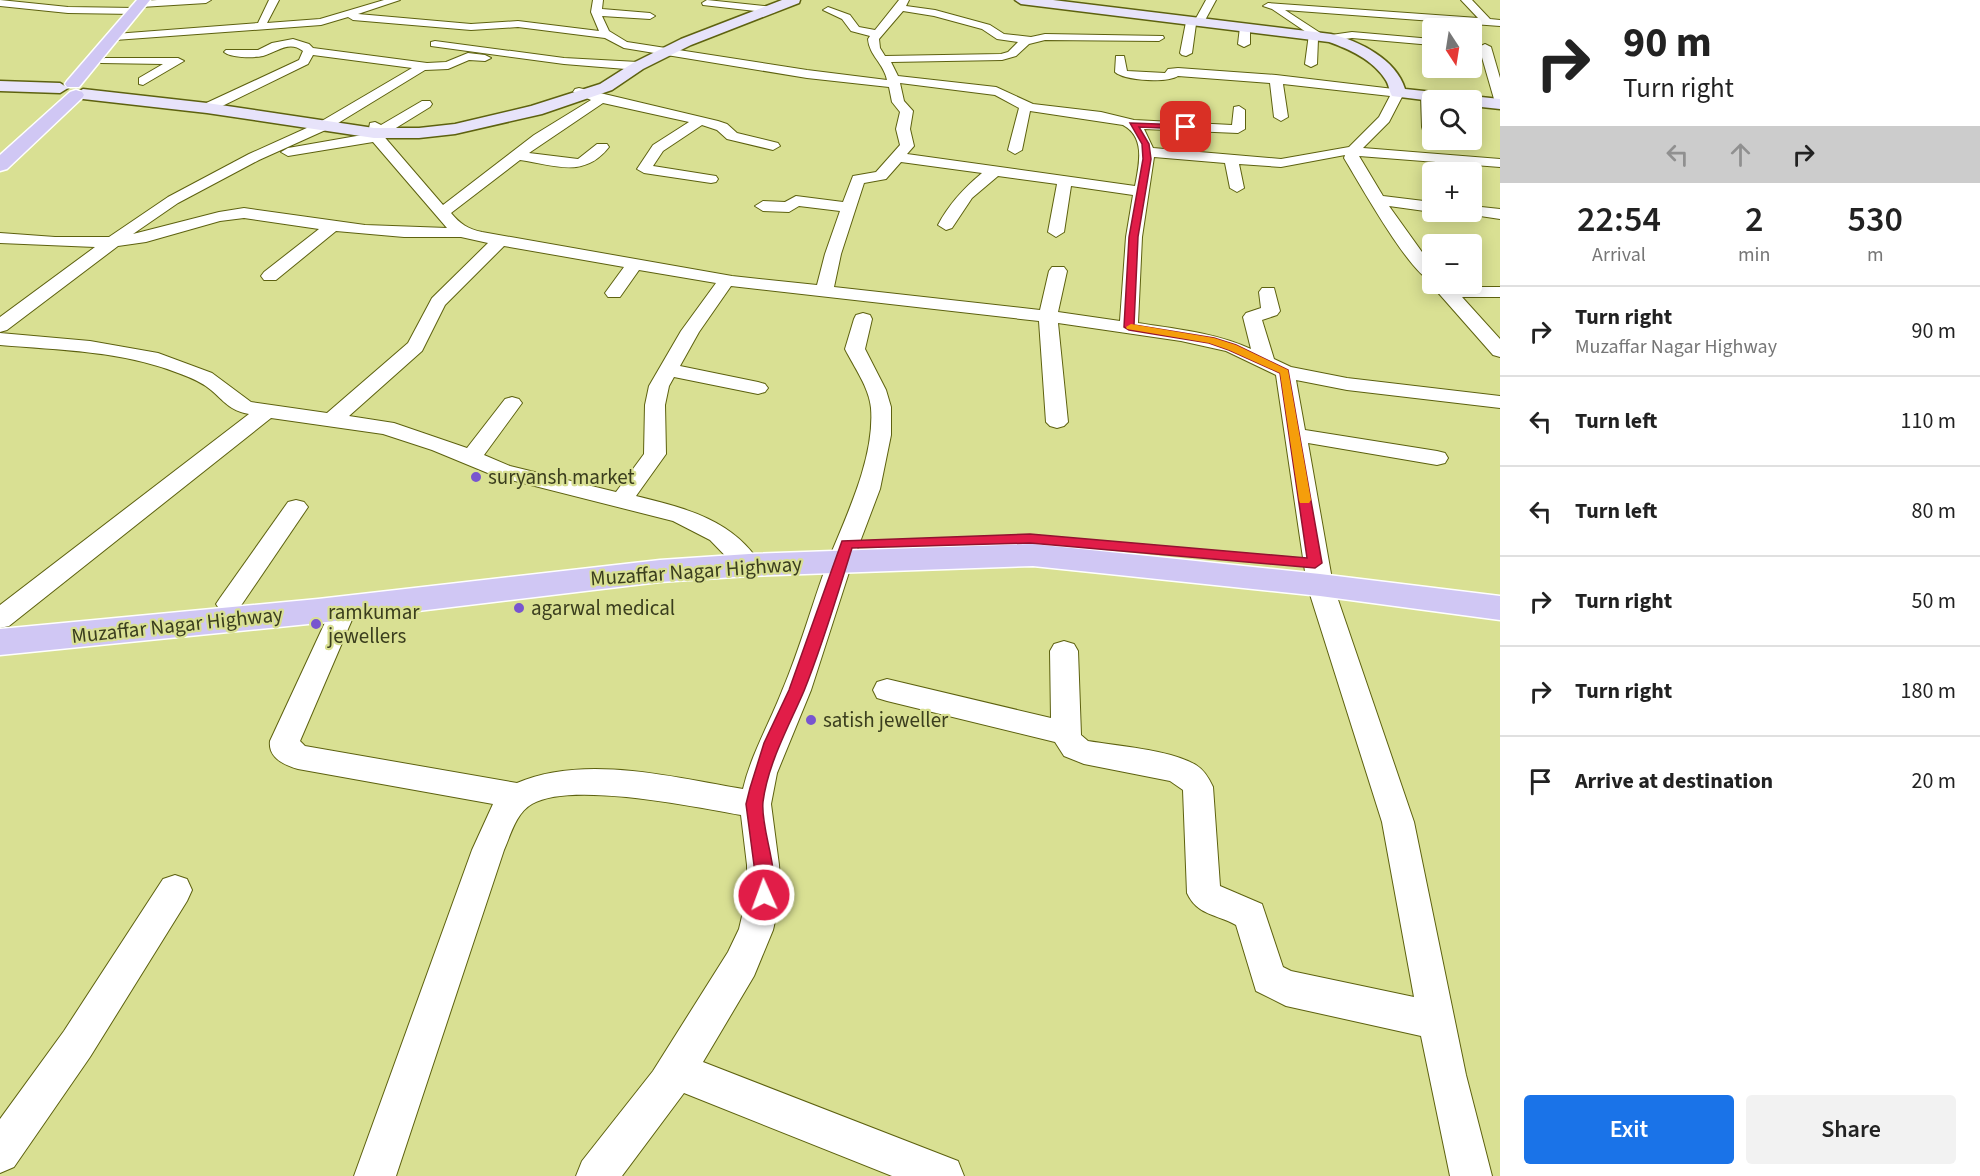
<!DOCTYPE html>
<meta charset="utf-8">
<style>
body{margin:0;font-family:"Source Sans 3",sans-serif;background:#f2f2f2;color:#222;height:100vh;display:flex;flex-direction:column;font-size:22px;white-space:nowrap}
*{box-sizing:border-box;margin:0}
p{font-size:20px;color:#767676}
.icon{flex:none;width:33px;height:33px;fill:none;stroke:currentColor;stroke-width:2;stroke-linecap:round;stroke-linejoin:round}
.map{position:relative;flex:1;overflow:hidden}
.side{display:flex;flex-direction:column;background:#fff;width:480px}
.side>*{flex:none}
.banner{background:#fff;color:#222;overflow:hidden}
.needle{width:39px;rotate:168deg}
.controls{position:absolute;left:1422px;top:18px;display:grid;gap:12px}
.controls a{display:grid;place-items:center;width:60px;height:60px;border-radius:6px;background:#fff;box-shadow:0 3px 15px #0003;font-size:30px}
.pin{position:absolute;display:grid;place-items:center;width:51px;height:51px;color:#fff;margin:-26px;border-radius:12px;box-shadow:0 3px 9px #0006}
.me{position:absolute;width:66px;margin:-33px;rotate:358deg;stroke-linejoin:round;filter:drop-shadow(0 0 4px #0008)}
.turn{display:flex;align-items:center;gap:21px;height:126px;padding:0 24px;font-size:27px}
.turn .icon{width:78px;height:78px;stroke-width:2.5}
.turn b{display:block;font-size:42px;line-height:51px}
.lanes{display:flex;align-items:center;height:57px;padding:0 24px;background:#0003;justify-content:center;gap:30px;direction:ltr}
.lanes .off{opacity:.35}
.eta{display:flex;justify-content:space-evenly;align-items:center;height:102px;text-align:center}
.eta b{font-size:36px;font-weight:600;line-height:42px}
.action{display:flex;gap:12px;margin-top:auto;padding:12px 24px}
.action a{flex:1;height:69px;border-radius:6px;background:#1a73e8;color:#fff;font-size:24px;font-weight:600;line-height:69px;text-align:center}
.action a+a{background:#f2f2f2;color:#222}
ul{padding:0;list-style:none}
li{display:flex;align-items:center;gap:18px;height:90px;padding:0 24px;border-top:2px solid #e0e0e0}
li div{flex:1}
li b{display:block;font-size:22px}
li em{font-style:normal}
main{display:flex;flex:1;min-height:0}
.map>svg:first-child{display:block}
</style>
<main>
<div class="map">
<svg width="1500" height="1176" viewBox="0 0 1500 1176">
<rect width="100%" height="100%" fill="#d9e093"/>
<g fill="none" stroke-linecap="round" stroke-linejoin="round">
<!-- street casing -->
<g stroke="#5d610f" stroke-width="2">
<g id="street">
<polygon points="0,0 68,7 135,8 140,11 135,14 68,13 0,6"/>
<polygon points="157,0 211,0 206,3 141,7 136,4 141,1"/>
<path d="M269,0H279L267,23L320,19L384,0H400L358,14L471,24L518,21L599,31L591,12L593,0H603L602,9L650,13L655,16L650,19L602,16L609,31L627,42L807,70L887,80C884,64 869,55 868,39L870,36L851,31L842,19L823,10L828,7L850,15L859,27L875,30L899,0H909L906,6L935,10L990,25L1004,34L1031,37L1045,34L1163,36L1164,38L1159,41L1045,40L1029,44L1016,56L1002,60L891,62L898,76L996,87L1033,104L1101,112L1134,120L1232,125L1234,107L1239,106L1245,110V129L1238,133L1144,129L1153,148L1281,159L1349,147L1379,117L1390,96L1283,84L1288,117L1281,121L1274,117L1270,83L1178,76C1168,83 1125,81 1115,72L1116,56H1124L1127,71L1165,73L1168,69L1178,68L1276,75L1402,90L1404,93L1389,122L1363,148L1500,159V167L1359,156L1383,196L1432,202V212L1389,206L1432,266V281C1411,276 1358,181 1344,158L1345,155L1281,167L1239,164L1244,188L1237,192L1230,188L1225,163L1154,157L1142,237L1138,323C1176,329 1217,333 1251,349L1243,317L1246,313L1261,308L1259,292L1262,288H1274L1280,311L1277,315L1262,320L1274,359L1291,367L1347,378L1500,396V408L1347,390L1296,380L1305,430L1437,451L1445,453L1448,458L1445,463L1437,465L1308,443L1333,585L1414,822L1466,1075L1492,1176H1450L1421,1036L1286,1006L1256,991L1236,925C1216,914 1197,915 1187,893L1183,790L1170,781L1084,764L1064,756L1055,742L887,701L877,698L873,690L877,682L887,679L1051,718L1050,651L1054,644L1064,641L1074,644L1078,651L1081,735L1088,741C1118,746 1171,750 1196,765C1204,770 1209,778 1213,787L1220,886L1262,904L1283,967L1291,971L1414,997L1382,822L1307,585L1276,375L1226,351L1181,341L1058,323L1068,422L1064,426L1057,428L1050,426L1046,422L1039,321L731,286L699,332L680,366L758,382L765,384L768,388L765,392L758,394L674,377L669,386L665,405L666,454L636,496C684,508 733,519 761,565L758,571L749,573L740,571L710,540L673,521L495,476L432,450L383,434L271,418L9,626L0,628V605L249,414C230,411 224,401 211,390C202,382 189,377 178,373C122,351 60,350 0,345V333L90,341L158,353L212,373L251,402L327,413L408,343L432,298L488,243L461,237H404L336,231L276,280H264L261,276L264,272L319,229L244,218L220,221L146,242L118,246L7,330L0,332V317L95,247L0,243V233L55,237H109L168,197L249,154L320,122L412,68L313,55L308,64L212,111H202L201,108L202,105L299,60L303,51C289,40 277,52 263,56C253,58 231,58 224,52L226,50H258L272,43L293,39L309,44L313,48L427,63L446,62L468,53L485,55L491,58L485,61L469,60L448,69L425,70L330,128L259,160L178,203L133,234L219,212L244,208L365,225L447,228L373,142L288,156L281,152L288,148L368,134L370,123L375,122L381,125L422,101H430L432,104L430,107L391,131H381V133L443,205L534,135L591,100L573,92L575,89L579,88L718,121L727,124L737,133L778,143L780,146L773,150L727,139L717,130L702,125L663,151L653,166L716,176L718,179L716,182L711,183L644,173L637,169L653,145L689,122L603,103L529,153L578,159L597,144H607L609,147C584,179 555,165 520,160L451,213C460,224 468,229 482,232L732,276L817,285L825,254L840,211L799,206L789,212L763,211L755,206L763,201L785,202L796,196L843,202L853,176L876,172L900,145L896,129L900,112L892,102L889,87L807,78L624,48L605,38L518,27L471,30L353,20L348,17L321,25L115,40L110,37L115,34L258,23ZM903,11L934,16L982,29L997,39L1018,42L1008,52L1001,54L885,56L880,48L879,39ZM900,83L995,95L1019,108L1008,150L1015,154L1022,150L1030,111L1123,125C1146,137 1139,165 1135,186L907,154L914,146L910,129L913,111L904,101ZM901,162L982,173C964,188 949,204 938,225L946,230L952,228L972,198L998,176L1057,184L1048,232L1056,237L1064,232L1071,186L1133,195L1126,237L1120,321L1058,312L1067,271L1064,267H1052L1049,271L1040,310L834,287L841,254L864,183L886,179ZM504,246L624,267L605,293L608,297H620L639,270L716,283L681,331L649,386L645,405L644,454L616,492L510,466L484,455L522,403L519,399L512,397L505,399L467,448L394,423L349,416L422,351L445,305Z"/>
<polygon points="707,0 773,7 778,10 773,13 703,5 702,3"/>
<polygon points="1206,0 1216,0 1203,24 1196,24 1192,53 1186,56 1182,55 1180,53 1186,22 1191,19 1195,20"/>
<polygon points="1461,0 1472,0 1490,19 1500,20 1500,26 1285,10 1325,36 1318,39 1317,64 1311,67 1305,64 1309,34 1272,9 1263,6 1268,3 1478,18"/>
<polygon points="1245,24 1250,27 1250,44 1244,47 1238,44 1240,27"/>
<polygon points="1352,32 1432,39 1432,45 1352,38 1331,41 1326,38 1331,35"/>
<polygon points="435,41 564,58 638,62 644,66 638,70 564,64 431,46 431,42"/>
<polygon points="1485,44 1491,47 1500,78 1500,103 1494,99 1479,47"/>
<polygon points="105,58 178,58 184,61 143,85 139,84 139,78 163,64 101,63 99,61"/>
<polygon points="1427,92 1433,96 1432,140 1440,140 1441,143 1434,147 1427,143 1422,127 1421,96"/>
<polygon points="1472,206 1500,209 1500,219 1467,214 1465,212 1472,212"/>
<polygon points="1432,282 1449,284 1452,287 1500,287 1500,297 1462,297 1500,339 1500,357 1493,355 1434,288"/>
<path d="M863,313L870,315L872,319L865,349L886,390L891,407V435L880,489L852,563L811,690L777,773L771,804L779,865L781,895L773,930L754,976L703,1062L958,1161L964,1176H892L684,1093L622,1176H576L582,1161L653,1071L728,952L739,929L747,895V865L741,815C695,807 571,781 532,804C516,813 511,834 504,850L396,1176H354L472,850L493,804L298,769C284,765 268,758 270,741L335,601L344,599L353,601L357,608L300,741L305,746L517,783C584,754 673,777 743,789C751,755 769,724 782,691C800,649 812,604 828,561C846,516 875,458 871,408C869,387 854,367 845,349L854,319L856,315Z"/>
<polygon points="296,500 304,502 308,507 238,610 229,613 220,610 216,604 220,598 288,502"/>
<polygon points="175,875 187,879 192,890 187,901 90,1057 14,1167 0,1173 0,1119 64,1031 163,879"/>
</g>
</g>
<!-- secondary casing -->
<g stroke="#5d610f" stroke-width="3">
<g id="secondary">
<polygon points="782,0 800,0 799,3 691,45 643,69 612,90 542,114 455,134 419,138 374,138 207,113 83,99 75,94 83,89 207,103 374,128 419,128 455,124 531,106 600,84 633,63 681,39"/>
<path d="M1015,0H1053L1331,34C1359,41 1396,59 1405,89L1500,99V109L1472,106V100L1432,101L1392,96C1389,91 1389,84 1385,79C1373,60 1349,49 1329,42L1021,4Z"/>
<polygon points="0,81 60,83 68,88 60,93 0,91"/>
</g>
</g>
<!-- primary casing -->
<g stroke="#fff" stroke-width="3">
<g id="primary">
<polygon points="137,0 150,0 79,87 67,87 65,84 67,81"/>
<polygon points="76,90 82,92 84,95 82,98 7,169 0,171 0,155 70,92"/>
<polygon points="1033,544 1320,574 1500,596 1500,620 1320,596 1033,566 749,576 660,582 318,623 0,655 0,629 318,599 660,560 749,554"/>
</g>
</g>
<!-- street -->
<use href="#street" fill="#fff" fill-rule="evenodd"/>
<!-- secondary -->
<use href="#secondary" fill="#e7e3fa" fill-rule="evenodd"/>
<!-- primary -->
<use href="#primary" fill="#d0c7f4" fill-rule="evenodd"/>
</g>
<!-- route -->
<path fill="#e11d48" stroke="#92132f" stroke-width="1.5" d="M1130,123L1186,125L1189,127L1186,129L1139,127L1149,144L1151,159L1138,237L1134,325L1214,338L1236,345L1288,370L1322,563L1315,568L1030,543L852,548C837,596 823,644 804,691C789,726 768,763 763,802C760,829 782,875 771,901L764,903L758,901L755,895L754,865L746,804L750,788L764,743L789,690L842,541L1030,534L1307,558L1280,373L1229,350L1209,343L1129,330L1124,327L1129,237L1143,159L1142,144Z"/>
<!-- slow -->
<polygon fill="#f59e0b" points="1131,324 1214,338 1236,345 1288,370 1311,500 1309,503 1300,503 1299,500 1280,373 1229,350 1209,343 1127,329 1126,327"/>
<!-- markers -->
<g fill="#7855cf" stroke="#d9e093" stroke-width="2">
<circle cx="476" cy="477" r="6"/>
<circle cx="519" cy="608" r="6"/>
<circle cx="316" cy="624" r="6"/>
<circle cx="811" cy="720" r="6"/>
</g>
<g text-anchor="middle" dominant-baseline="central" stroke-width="4.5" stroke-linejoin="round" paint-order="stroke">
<!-- poi labels -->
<g font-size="21" fill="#3b3e1e" stroke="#d9e093" text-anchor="start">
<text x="488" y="477">suryansh market</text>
<text x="531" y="608">agarwal medical</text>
<text x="328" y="612">ramkumar<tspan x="328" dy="24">jewellers</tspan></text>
<text x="823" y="720">satish jeweller</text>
</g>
<!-- street labels -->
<g font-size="21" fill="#3b3e1e" stroke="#d9e093">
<text transform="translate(696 571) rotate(-4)">Muzaffar Nagar Highway</text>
<text transform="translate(177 625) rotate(-6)">Muzaffar Nagar Highway</text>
</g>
</g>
</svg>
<div class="controls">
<a><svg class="needle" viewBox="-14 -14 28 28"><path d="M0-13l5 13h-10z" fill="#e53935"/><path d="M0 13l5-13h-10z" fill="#767676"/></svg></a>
<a><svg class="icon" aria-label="search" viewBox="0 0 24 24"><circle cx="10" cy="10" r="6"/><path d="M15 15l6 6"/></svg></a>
<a>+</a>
<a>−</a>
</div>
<div class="pin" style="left:1186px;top:127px;background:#d93025"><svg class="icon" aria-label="arrive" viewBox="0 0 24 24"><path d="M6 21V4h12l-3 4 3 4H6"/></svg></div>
<svg class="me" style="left:764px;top:895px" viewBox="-20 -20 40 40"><circle r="17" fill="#e11d48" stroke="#fff" stroke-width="3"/><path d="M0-11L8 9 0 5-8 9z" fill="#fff"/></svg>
</div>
<section class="side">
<div class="banner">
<div class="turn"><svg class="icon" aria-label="right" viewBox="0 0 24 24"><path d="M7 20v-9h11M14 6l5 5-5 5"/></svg><div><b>90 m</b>Turn right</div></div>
<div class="lanes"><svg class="icon off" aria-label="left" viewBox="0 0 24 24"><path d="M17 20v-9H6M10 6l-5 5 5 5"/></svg><svg class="icon off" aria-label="ahead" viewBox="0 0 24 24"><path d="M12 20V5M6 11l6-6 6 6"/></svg><svg class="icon" aria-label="right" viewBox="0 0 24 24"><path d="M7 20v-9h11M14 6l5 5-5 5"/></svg></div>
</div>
<div class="eta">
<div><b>22:54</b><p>Arrival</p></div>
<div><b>2</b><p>min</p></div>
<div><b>530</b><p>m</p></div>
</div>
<ul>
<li><svg class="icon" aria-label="right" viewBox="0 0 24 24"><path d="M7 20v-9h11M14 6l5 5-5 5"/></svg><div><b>Turn right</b><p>Muzaffar Nagar Highway</p></div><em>90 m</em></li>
<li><svg class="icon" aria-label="left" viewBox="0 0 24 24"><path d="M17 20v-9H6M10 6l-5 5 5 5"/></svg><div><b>Turn left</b></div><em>110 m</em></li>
<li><svg class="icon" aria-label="left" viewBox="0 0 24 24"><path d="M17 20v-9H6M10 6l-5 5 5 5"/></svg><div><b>Turn left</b></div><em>80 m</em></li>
<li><svg class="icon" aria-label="right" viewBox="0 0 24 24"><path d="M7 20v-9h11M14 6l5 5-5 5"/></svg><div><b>Turn right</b></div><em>50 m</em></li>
<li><svg class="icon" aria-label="right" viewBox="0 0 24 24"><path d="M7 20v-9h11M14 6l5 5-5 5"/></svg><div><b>Turn right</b></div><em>180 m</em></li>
<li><svg class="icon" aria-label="arrive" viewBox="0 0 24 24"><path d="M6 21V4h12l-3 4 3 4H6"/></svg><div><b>Arrive at destination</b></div><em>20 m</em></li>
</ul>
<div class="action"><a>Exit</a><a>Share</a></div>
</section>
</main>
